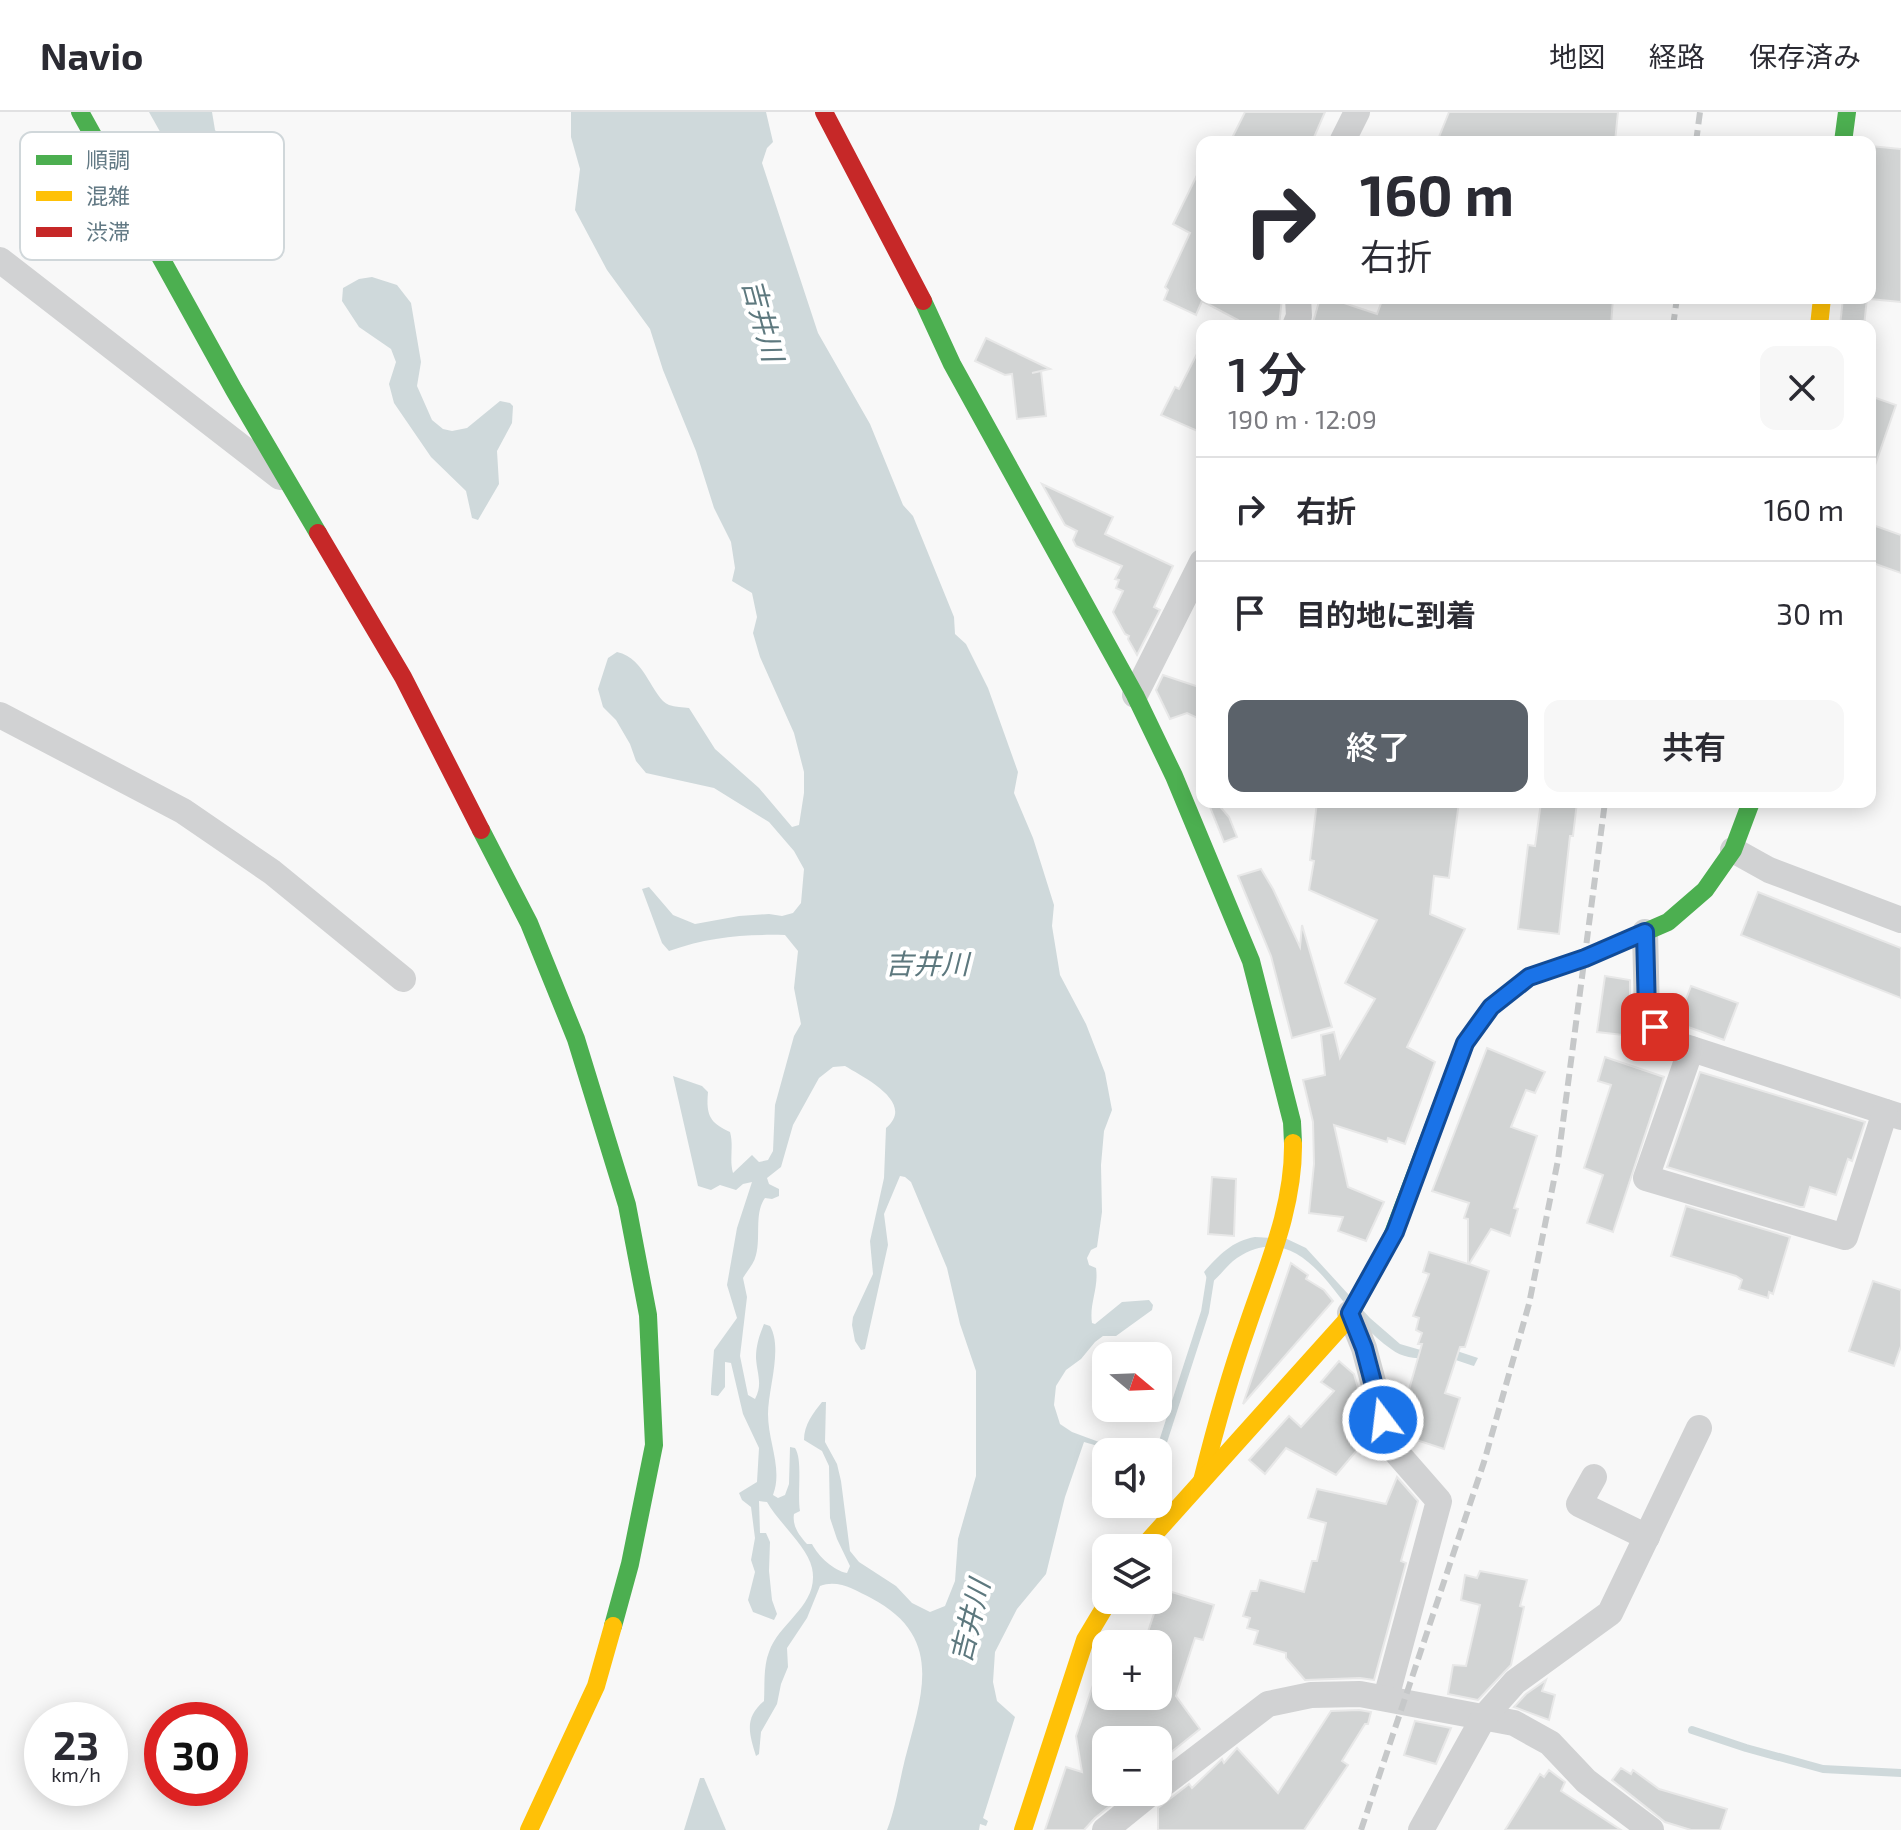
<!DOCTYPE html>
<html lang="ja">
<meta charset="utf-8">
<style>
body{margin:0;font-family:"Exo 2","Noto Sans JP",sans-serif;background:#f7f7f7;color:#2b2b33;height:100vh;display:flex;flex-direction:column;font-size:30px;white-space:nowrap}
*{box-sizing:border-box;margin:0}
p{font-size:26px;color:#7c7c81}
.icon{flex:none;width:44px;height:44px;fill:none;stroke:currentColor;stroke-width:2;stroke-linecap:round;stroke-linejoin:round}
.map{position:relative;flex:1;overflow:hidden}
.sheet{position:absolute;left:1196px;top:208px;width:680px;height:488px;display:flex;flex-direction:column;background:#fff;border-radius:16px;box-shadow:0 4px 20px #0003}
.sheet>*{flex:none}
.hud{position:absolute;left:1196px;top:24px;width:680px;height:168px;border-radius:16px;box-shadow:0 4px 20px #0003;background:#fff;color:#2b2b33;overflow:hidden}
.needle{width:52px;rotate:109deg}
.buttons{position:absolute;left:1092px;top:1230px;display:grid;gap:16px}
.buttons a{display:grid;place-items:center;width:80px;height:80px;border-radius:16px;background:#fff;box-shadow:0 4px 20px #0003;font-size:40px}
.speed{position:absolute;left:24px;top:1590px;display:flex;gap:16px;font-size:40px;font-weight:700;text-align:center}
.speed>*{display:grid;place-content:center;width:104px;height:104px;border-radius:50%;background:#fff;box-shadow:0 4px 20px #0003;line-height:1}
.speed small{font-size:20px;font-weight:400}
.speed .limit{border:12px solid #d22;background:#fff;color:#111}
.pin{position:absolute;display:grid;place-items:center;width:68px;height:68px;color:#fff;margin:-34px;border-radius:16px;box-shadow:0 4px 12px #0006}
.me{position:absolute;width:88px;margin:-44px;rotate:345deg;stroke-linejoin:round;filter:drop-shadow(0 0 6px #0008)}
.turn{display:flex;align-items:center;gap:28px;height:168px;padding:0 32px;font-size:36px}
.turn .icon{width:104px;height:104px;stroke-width:2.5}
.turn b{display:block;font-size:56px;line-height:68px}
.round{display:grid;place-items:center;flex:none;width:84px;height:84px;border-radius:16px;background:#f7f7f7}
.head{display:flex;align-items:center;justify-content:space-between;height:136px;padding:0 32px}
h1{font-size:48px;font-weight:600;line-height:60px}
.cta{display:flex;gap:16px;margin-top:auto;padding:16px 32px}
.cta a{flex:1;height:92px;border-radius:16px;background:#5b626a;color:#fff;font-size:32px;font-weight:600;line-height:92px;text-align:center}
.cta a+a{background:#f7f7f7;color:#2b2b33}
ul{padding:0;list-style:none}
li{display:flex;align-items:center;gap:24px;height:104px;padding:0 32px;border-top:2px solid #e1e1e2}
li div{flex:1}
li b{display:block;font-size:30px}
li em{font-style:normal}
header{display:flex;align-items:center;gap:48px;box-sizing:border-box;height:112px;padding:0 40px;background:#fff;border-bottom:2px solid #e1e1e2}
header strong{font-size:38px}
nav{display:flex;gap:44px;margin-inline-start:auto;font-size:28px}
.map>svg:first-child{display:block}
</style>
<header>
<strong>Navio</strong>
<nav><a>地図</a><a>経路</a><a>保存済み</a></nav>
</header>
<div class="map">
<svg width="1901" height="1718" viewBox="0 0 1901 1718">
<rect width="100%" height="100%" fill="#f8f8f8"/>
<!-- water -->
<g fill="#cfd9db" fill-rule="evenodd">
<path d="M149,0H212L215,18L234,43L232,54L226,62C228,72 233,77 237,86C243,101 230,121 225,136Z"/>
<path d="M571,0H766L773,30L767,36L762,51L818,221L870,312L903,393L913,404L954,505L955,522L966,532L988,576L1018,660L1014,681L1033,726L1054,793L1052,814L1060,863L1086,912L1105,961L1112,998L1104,1019L1101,1053L1102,1100L1097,1135L1091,1138L1087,1146L1089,1153L1096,1156C1099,1176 1089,1192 1092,1211L1095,1212L1122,1190L1149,1188L1153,1193L1152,1198L1116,1224H1103L1095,1230L1081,1247L1066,1258L1056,1274L1054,1293L1060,1312L1072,1320L1099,1330L1098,1334L1084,1330L1065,1385L1046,1462L1017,1497L995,1540L993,1570L997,1589L1015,1605L983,1706L988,1709L986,1714L980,1712L979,1718H887C896,1695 899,1671 905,1647C922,1582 945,1525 871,1486C855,1478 838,1467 820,1474L807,1506L787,1536L788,1555L781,1572L777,1592L761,1620L759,1642L756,1644C749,1621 744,1606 764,1589C765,1574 763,1555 769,1540C779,1510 820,1493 812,1456C807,1434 778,1410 767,1390L759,1389L760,1421H766L770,1430L769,1459L772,1488L777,1502L774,1508L753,1500L748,1488L755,1460L751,1448L755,1426L751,1395L742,1388L739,1381L757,1370L759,1336L743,1302L731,1251L725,1250V1275L718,1284L711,1283V1277L714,1238L737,1206L727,1173L737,1116L752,1070L743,1072L736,1078L720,1073L711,1078L698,1074L673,964L702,974L708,980C706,1002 709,1011 730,1020C734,1034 729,1047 733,1061L752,1043L759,1050L768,1048L773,1039L775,993L794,924L801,912L794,876L798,839L785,823C744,822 707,825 669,839L662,831L642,777L649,775L673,803L695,812L739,804L769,802L782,804L793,801L801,791L804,757L794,739L769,710L714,676L646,661L636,649L630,632L616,608L603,595L598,577L608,546L617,540C646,546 652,586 669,593C675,595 683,595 689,596L715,637L759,676L792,715L799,713L804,681V660L794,621L760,545L753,521L757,505L752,481L732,469L735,456L731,430L714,396L696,339L663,258L650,217L607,158L575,98L580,57L571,25ZM845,954C865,966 916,991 886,1016L884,1066L870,1129L873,1162L853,1205L852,1213L855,1229L861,1238L865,1237L888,1133L884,1102L900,1064L905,1065L911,1070L947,1156L960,1212L976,1259V1364L958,1427L955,1469L945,1494L930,1500L912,1491L896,1474L859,1450L850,1439L841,1369L837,1352L825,1330L826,1290H822C813,1301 804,1313 804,1328L822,1339L829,1354L830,1406L837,1427L850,1454L847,1461C834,1459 818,1444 812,1432H807C799,1423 792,1414 794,1402L800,1399C797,1381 803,1348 795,1336L790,1335L789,1372L785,1383L778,1386L773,1383C783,1357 768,1330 768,1302C768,1277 783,1236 770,1214L764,1212C759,1224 756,1234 756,1246C757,1262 763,1272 755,1287L748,1283L740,1244L747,1185L743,1166C747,1159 754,1152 756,1143C761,1125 754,1101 765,1086L772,1087L779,1084V1077L769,1072L767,1066L781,1055L793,1013L819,966L833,955Z"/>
<polygon points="372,165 397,173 411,191 421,250 417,274 432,308 443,317 452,319 467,316 500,289 510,291 513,294 512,311 497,339 499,372 478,408 472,406 466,379 431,345 394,291 389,272 396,250 391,237 359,215 342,189 343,176 359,167"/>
<path d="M1255,1125L1287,1127L1306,1136L1370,1206L1400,1232L1424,1239L1454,1238L1478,1246L1474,1254C1467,1252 1458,1248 1451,1247C1429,1245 1410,1251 1391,1237C1372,1224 1353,1202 1339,1184C1313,1150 1282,1116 1237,1146C1227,1153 1220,1164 1210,1172L1204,1160C1219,1143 1232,1129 1255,1125Z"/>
<polygon points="700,1666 704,1666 726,1718 684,1718"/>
</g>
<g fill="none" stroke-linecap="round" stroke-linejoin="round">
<!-- stream -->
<g stroke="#cfd9db" stroke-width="8">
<polyline points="1160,1339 1205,1200 1211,1162"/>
<polyline points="1692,1618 1746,1636 1823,1657 1901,1661"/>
</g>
</g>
<!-- building -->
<g fill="#d2d4d4" stroke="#e8e8e8" stroke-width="2">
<polygon points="1245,0 1325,0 1312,30 1230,30"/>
<polygon points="1449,0 1618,0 1615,30 1437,30"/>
<polygon points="1870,34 1901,37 1901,190 1870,187"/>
<polygon points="1202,53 1202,186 1282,186 1279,214 1249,214 1202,189 1196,203 1164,188 1168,178 1165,175 1190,121 1173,112"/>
<polygon points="1320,186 1329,186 1377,202 1383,186 1613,186 1611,214 1312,214"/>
<polygon points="1843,186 1867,186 1864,214 1840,214"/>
<polygon points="986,226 1050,257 1032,261 1041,259 1046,304 1017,307 1012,262 1005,263 975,249"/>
<polygon points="1202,232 1202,321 1161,303 1175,275 1179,277"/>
<polygon points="1870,284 1896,293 1873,359 1870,358"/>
<polygon points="1042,372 1113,405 1105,422 1173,454 1154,495 1160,498 1137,543 1128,527 1129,524 1125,522 1113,500 1123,479 1116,476 1119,468 1115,467 1122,454 1076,434 1073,428 1077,419 1065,413"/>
<polygon points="1870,412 1901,423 1901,461 1870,450"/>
<polygon points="1163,563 1202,576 1202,608 1187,601 1170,607 1156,578"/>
<polygon points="1208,690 1216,690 1229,705 1237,725 1224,730"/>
<polygon points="1317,690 1459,690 1449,766 1434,764 1430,802 1465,817 1407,935 1435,950 1405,1032 1388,1026 1387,1030 1334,1013 1348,1075 1384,1090 1366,1129 1338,1119 1343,1105 1309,1101 1314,1052 1313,1010 1303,968 1325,963 1321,923 1334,920 1340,946 1375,887 1345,871 1377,808 1309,778 1314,749 1310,748"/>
<polygon points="1541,690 1577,690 1573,724 1570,724 1559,822 1518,817 1528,733 1535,734"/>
<polygon points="1261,757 1273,777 1300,835 1302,813 1332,915 1292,926 1271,844 1238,764"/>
<polygon points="1758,780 1901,836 1901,886 1741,823"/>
<polygon points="1605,864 1630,868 1630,895 1626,895 1623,923 1597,920"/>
<polygon points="1691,874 1738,891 1724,928 1677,911"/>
<polygon points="1487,936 1545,960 1535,981 1526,978 1511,1015 1537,1024 1514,1096 1518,1097 1510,1124 1491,1117 1469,1152 1489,1159 1465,1235 1460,1235 1445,1281 1460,1286 1444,1337 1404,1324 1398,1300 1402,1287 1406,1288 1422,1232 1418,1232 1422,1221 1416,1218 1419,1206 1413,1204 1429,1162 1423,1160 1429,1140 1468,1152 1468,1107 1464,1106 1469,1091 1432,1079"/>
<polygon points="1605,945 1664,965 1613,1120 1587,1111 1603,1063 1584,1056 1611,973 1598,969"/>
<polygon points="1700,960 1865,1010 1852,1049 1848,1047 1836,1083 1810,1075 1804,1095 1800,1095 1667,1055"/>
<polygon points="1212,1065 1236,1067 1234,1124 1208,1122"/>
<polygon points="1686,1094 1790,1125 1773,1182 1769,1180 1768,1186 1739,1177 1742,1168 1736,1164 1671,1144"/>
<polygon points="1291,1151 1308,1163 1306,1167 1324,1178 1333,1189 1243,1292"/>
<polygon points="1873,1169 1901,1178 1901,1234 1894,1254 1849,1239"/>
<polygon points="1339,1249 1354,1262 1368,1311 1353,1306 1369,1324 1336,1363 1286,1336 1265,1362 1249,1348 1289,1304 1301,1315 1334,1279 1321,1270"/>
<polygon points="1397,1365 1418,1389 1401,1449 1406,1451 1374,1568 1360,1566 1305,1568 1286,1546 1286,1541 1254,1532 1258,1519 1247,1516 1250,1506 1243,1504 1251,1479 1257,1479 1260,1468 1304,1480 1312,1449 1317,1449 1326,1411 1308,1406 1317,1377 1386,1392"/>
<polygon points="1480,1459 1527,1468 1520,1494 1524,1495 1511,1553 1478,1588 1448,1582 1453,1553 1466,1554 1480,1493 1461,1488 1465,1463 1477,1466"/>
<polygon points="1162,1477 1214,1493 1203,1528 1195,1526 1176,1584 1200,1617 1165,1645 1168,1648 1158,1656 1158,1628 1106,1628 1106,1680 1127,1680 1095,1706 1084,1718 1045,1718 1066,1655 1082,1660 1076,1624 1103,1543 1106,1543 1106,1584 1158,1584 1158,1532 1144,1532"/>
<polygon points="1546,1568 1542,1579 1555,1583 1549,1608 1514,1595 1526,1582"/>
<polygon points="1359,1598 1371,1600 1368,1612 1365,1612 1342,1649 1348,1653 1304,1718 1158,1718 1158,1696 1189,1672 1192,1676 1219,1650 1222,1647 1224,1651 1237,1636 1278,1681 1331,1599"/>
<polygon points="1415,1609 1451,1616 1436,1652 1404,1643"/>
<polygon points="1621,1656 1631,1662 1633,1658 1659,1677 1727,1697 1720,1718 1691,1718 1665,1710 1612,1668"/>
<polygon points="1549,1658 1565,1670 1561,1679 1621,1718 1505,1718 1540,1662 1544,1665"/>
</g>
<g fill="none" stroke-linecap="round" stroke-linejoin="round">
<!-- street -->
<g stroke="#d1d2d3" stroke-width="26">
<polyline points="1342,30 1357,0"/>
<polyline points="0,148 280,365"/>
<polyline points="1295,214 1299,204 1298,186"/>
<polyline points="1135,583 1202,450"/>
<polyline points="0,603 183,699 272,760 403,867"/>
<polyline points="1733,738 1769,758 1901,808"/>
<polyline points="1645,820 1647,901 1664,928 1901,1005"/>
<polyline points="1691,937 1646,1066 1845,1125 1885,1000"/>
<polyline points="1350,1201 1364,1236 1390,1333 1439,1389 1386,1586"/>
<polyline points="1594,1365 1579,1392 1647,1425"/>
<polyline points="1158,1676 1268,1592 1311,1583 1360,1582 1514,1611 1550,1631 1586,1669 1651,1718"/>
<polyline points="1105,1718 1152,1680"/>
<polyline points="1421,1718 1484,1605 1515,1570 1610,1501 1699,1316"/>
</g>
<!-- fast -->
<g stroke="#4caf50" stroke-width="18">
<polyline points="80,0 234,278 318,421"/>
<polyline points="1843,30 1847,0"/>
<polyline points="923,189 952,252 1135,583 1174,664 1251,849 1292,1010 1293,1031"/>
<polyline points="481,718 529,811 576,927 627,1093 648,1203 654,1333 630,1452 613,1514"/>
<polyline points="1391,1127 1465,931 1491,895 1529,865 1585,846 1668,810 1705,778 1733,738 1751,690"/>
</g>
<!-- slow -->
<g stroke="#ffc107" stroke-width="18">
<polyline points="1819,214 1822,186"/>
<path d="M1202,1369C1215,1317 1229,1266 1247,1215C1267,1155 1294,1096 1293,1031"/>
<polyline points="1142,1436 1345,1210 1391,1127"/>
<polyline points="529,1718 596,1574 613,1514"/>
<polyline points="1023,1718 1085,1528 1109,1488"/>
</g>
<!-- jam -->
<g stroke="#c62828" stroke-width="18">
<polyline points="824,0 923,189"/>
<polyline points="318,421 403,565 481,718"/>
</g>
<!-- rail -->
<g stroke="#c6c8c9" stroke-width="6" stroke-dasharray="12 6" stroke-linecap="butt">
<polyline points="1696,30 1700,0"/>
<polyline points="1673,214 1677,186"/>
<polyline points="1361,1718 1484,1350 1529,1192 1558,1048 1605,690"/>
</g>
</g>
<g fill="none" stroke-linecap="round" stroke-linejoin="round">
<!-- route casing -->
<g stroke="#114b97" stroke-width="20">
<polyline id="route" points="1383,1308 1364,1236 1350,1201 1395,1120 1465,931 1491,895 1529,865 1585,846 1645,820 1647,901 1655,915"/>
</g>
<!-- route -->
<use href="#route" stroke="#1a73e8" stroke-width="14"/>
</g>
<g text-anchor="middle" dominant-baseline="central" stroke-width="8" stroke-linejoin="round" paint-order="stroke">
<!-- water labels -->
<g font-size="28" font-style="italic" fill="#5d787e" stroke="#fff">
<text transform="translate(764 208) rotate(75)">吉井川</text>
<text x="927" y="851">吉井川</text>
<text transform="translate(969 1509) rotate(-76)">吉井川</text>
</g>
</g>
<!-- legend -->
<rect x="20" y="20" width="264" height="128" rx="12" fill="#fff" stroke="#d0d7da" stroke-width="2"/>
<rect x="36" y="43" width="36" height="10" fill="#4caf50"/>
<rect x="36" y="79" width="36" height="10" fill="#ffc107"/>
<rect x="36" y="115" width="36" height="10" fill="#c62828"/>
<g font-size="22" fill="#627984">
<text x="86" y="56">順調</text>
<text x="86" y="92">混雑</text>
<text x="86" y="128">渋滞</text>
</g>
</svg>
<div class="buttons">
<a><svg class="needle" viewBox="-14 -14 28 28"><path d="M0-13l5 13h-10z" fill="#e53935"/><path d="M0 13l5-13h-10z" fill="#7c7c81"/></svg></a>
<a><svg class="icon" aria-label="sound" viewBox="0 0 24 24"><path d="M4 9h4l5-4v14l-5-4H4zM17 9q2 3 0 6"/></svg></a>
<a><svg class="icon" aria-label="layers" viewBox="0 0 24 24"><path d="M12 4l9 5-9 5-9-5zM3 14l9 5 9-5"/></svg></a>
<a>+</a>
<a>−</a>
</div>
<div class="speed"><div>23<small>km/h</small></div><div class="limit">30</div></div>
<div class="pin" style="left:1655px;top:915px;background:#d93025"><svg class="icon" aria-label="arrive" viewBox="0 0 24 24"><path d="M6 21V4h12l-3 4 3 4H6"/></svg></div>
<svg class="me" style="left:1383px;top:1308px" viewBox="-20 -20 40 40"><circle r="17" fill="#1a73e8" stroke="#fff" stroke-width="3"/><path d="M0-11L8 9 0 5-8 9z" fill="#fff"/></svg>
<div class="hud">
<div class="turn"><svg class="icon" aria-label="right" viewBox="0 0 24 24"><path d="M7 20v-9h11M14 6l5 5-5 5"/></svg><div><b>160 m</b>右折</div></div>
</div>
<section class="sheet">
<div class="head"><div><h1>1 分</h1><p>190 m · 12:09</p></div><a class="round"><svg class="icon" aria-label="close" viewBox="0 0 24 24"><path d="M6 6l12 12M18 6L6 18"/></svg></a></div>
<ul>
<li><svg class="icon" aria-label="right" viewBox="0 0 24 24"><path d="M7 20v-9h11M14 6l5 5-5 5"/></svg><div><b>右折</b></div><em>160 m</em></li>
<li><svg class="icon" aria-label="arrive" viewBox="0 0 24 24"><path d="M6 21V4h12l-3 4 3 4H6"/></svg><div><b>目的地に到着</b></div><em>30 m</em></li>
</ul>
<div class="cta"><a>終了</a><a>共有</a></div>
</section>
</div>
